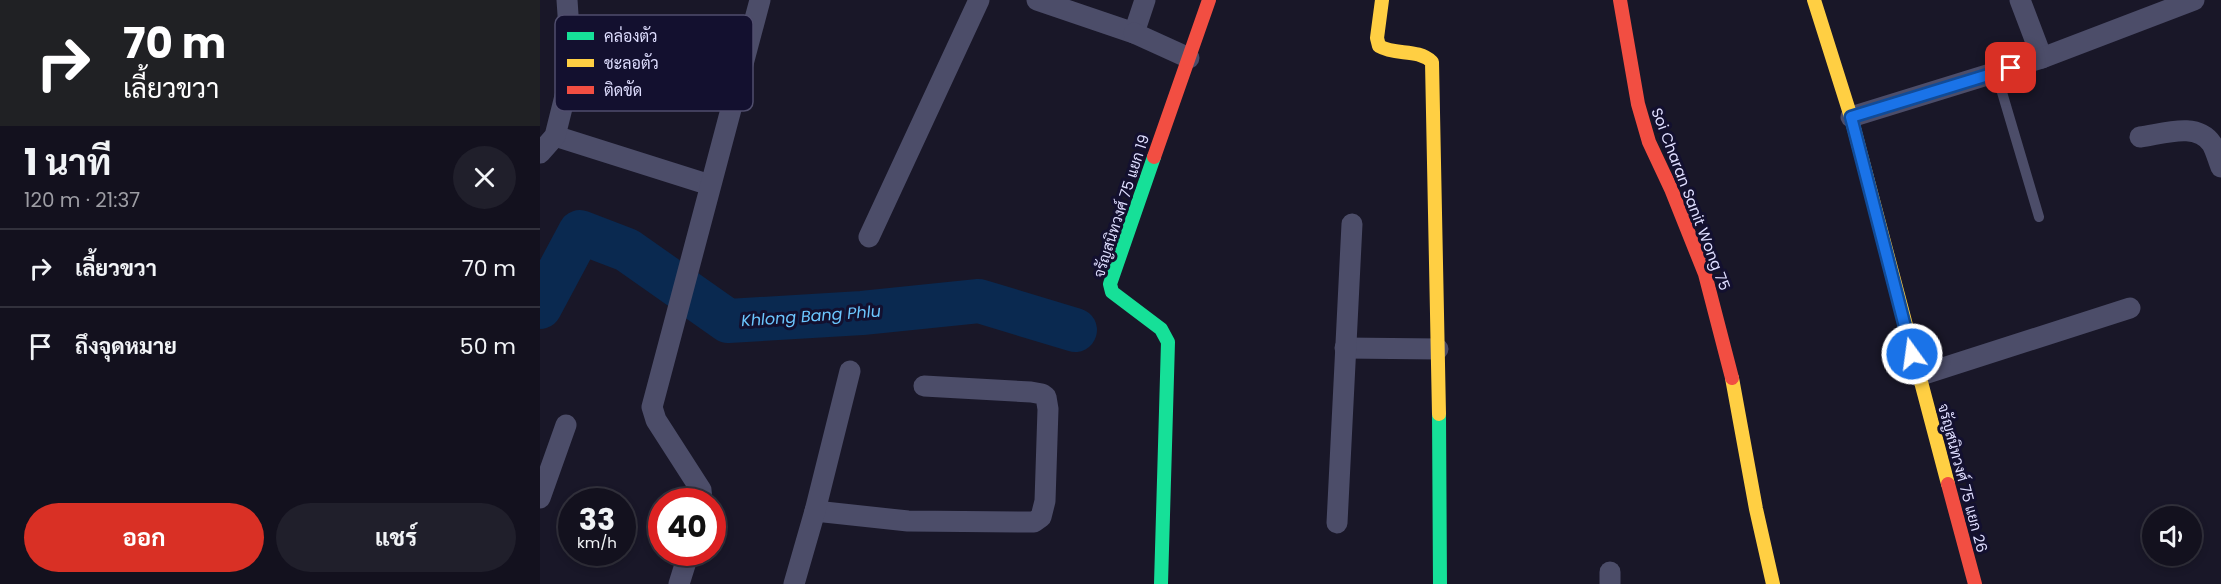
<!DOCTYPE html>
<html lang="th">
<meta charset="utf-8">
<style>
body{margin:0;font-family:Poppins,Sarabun,sans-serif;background:#201f2b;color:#f1f3f6;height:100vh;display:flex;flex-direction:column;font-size:22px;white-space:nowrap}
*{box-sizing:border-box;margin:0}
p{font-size:20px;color:#9d9da4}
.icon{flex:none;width:33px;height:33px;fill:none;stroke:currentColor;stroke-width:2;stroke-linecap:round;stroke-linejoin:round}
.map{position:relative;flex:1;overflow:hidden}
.sheet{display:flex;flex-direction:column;background:#13111e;width:540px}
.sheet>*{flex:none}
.banner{background:#202124;color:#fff;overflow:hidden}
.fabs{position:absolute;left:1602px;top:506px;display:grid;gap:12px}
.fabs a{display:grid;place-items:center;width:60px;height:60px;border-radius:50%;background:#13111e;box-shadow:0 3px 9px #0003,0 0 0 2px #32313c;font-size:30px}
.speed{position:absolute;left:18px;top:488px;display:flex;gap:12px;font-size:30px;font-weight:700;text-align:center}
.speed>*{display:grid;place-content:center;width:78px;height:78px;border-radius:50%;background:#13111e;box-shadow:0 3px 9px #0003,0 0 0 2px #32313c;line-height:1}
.speed small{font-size:15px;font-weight:400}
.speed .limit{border:9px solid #d22;background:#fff;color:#111}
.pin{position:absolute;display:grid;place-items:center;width:51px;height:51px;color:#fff;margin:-26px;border-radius:12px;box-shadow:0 3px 9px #0006}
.me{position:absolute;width:66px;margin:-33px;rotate:346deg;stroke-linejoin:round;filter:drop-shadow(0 0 4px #0008)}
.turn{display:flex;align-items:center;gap:21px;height:126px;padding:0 24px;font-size:27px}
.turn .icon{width:78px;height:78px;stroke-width:2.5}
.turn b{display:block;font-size:42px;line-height:51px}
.round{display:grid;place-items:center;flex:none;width:63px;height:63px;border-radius:32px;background:#201f2b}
.head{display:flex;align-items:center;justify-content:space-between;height:102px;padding:0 24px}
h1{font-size:36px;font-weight:700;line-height:45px}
.cta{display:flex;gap:12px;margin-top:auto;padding:12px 24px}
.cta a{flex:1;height:69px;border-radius:36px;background:#d93025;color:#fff;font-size:24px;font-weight:700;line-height:69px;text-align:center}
.cta a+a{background:#201f2b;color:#f1f3f6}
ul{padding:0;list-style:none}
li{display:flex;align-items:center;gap:18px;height:78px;padding:0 24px;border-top:2px solid #32313c}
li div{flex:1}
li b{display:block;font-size:22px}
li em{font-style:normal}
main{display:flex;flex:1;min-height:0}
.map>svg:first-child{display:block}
</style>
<main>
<section class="sheet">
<div class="banner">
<div class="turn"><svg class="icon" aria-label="right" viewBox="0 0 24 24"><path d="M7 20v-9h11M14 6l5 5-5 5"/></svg><div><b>70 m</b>เลี้ยวขวา</div></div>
</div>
<div class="head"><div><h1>1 นาที</h1><p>120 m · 21:37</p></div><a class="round"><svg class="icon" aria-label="close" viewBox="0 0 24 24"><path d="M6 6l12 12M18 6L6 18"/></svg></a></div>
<ul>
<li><svg class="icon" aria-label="right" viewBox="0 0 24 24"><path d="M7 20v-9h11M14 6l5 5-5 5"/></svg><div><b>เลี้ยวขวา</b></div><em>70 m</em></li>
<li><svg class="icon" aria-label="arrive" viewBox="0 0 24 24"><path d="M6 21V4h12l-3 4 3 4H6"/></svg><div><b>ถึงจุดหมาย</b></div><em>50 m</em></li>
</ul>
<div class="cta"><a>ออก</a><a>แชร์</a></div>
</section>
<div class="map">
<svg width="1681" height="584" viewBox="0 0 1681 584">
<rect width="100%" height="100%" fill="#191728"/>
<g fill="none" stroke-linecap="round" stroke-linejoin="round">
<!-- river -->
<polyline stroke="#0a2950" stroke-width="44" points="0,307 40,232 87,250 188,321 322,313 439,301 535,330"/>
<!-- lane -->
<polyline stroke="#4c4d69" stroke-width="10" points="1456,72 1499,217"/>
<!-- street -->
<g stroke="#4c4d69" stroke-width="21">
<polyline points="497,0 594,33 605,0"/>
<polyline points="1480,0 1502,58"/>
<polyline points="594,33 649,58"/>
<polyline points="1311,117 1502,58 1654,0"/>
<polyline points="15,136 170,185"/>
<path d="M1600,137C1623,134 1657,121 1672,144C1676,151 1678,160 1681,167"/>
<polyline points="0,153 15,136 29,80 31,58 27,0"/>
<polyline points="329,237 439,0"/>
<polyline points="805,348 898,349"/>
<polyline points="1378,376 1590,308"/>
<polyline points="0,498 26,425"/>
<polyline points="162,501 161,490 116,420 112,407 220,0"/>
<polyline points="275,511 368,521 479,522 494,522 501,517 505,501 508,409 506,397 502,394 491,392 384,386"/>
<polyline points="797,523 812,224"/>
<polyline points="1070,572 1070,584"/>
<polyline points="139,584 149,552"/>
<polyline points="254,584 275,511 310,371"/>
</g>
<!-- fast -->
<g stroke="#16e098" stroke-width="14">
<polyline points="614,157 570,284 572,292 621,329 628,342 621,584"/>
<polyline points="899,414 900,584"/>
</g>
<!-- slow -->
<g stroke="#ffcf43" stroke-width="14">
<path d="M842,0L837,38L839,46C856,56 877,48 892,62L899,414"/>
<polyline points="1274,0 1311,117 1408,484"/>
<polyline points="1192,378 1216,509 1233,584"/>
</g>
<!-- jam -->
<g stroke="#f24e42" stroke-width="14">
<polyline points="1080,0 1098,104 1109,142 1131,189 1165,274 1192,378"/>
<polyline points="614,157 669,0"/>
<polyline points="1408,484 1435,584"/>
</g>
</g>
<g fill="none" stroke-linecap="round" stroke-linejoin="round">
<!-- route casing -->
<g stroke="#114b97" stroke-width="15">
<polyline id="route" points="1372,354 1311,117 1471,68"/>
</g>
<!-- route -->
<use href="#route" stroke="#1a73e8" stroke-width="10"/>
</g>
<g text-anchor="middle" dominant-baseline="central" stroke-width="6" stroke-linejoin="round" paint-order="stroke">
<!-- street labels -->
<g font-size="15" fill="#dfdeff" stroke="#13102f">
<text transform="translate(1151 199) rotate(69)">Soi Charan Sanit Wong 75</text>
<text transform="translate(581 206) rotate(-72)">จรัญสนิทวงศ์ 75 แยก 19</text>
<text transform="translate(1423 478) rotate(75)">จรัญสนิทวงศ์ 75 แยก 26</text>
</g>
<!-- water labels -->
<g font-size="16" font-style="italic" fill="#6cc7ff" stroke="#13102f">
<text transform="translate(271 316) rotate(-4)">Khlong Bang Phlu</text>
</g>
</g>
<!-- legend -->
<rect x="15" y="15" width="198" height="96" rx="9" fill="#13102f" stroke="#504e6d" stroke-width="1.5"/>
<rect x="27" y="32" width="27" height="8" fill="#16e098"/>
<rect x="27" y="59" width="27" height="8" fill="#ffcf43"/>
<rect x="27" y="86" width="27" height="8" fill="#f24e42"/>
<g font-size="16" fill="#dfdeff">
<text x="64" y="42">คล่องตัว</text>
<text x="64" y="69">ชะลอตัว</text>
<text x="64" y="96">ติดขัด</text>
</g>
</svg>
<div class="fabs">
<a><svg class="icon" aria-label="sound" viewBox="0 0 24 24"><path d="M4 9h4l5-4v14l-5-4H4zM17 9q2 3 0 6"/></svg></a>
</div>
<div class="speed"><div>33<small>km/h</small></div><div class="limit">40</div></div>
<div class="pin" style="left:1471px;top:68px;background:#d93025"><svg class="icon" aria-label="arrive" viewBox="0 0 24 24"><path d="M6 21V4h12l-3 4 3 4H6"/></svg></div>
<svg class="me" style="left:1372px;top:354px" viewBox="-20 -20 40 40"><circle r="17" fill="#1a73e8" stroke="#fff" stroke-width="3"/><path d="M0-11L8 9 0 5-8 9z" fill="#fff"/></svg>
</div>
</main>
